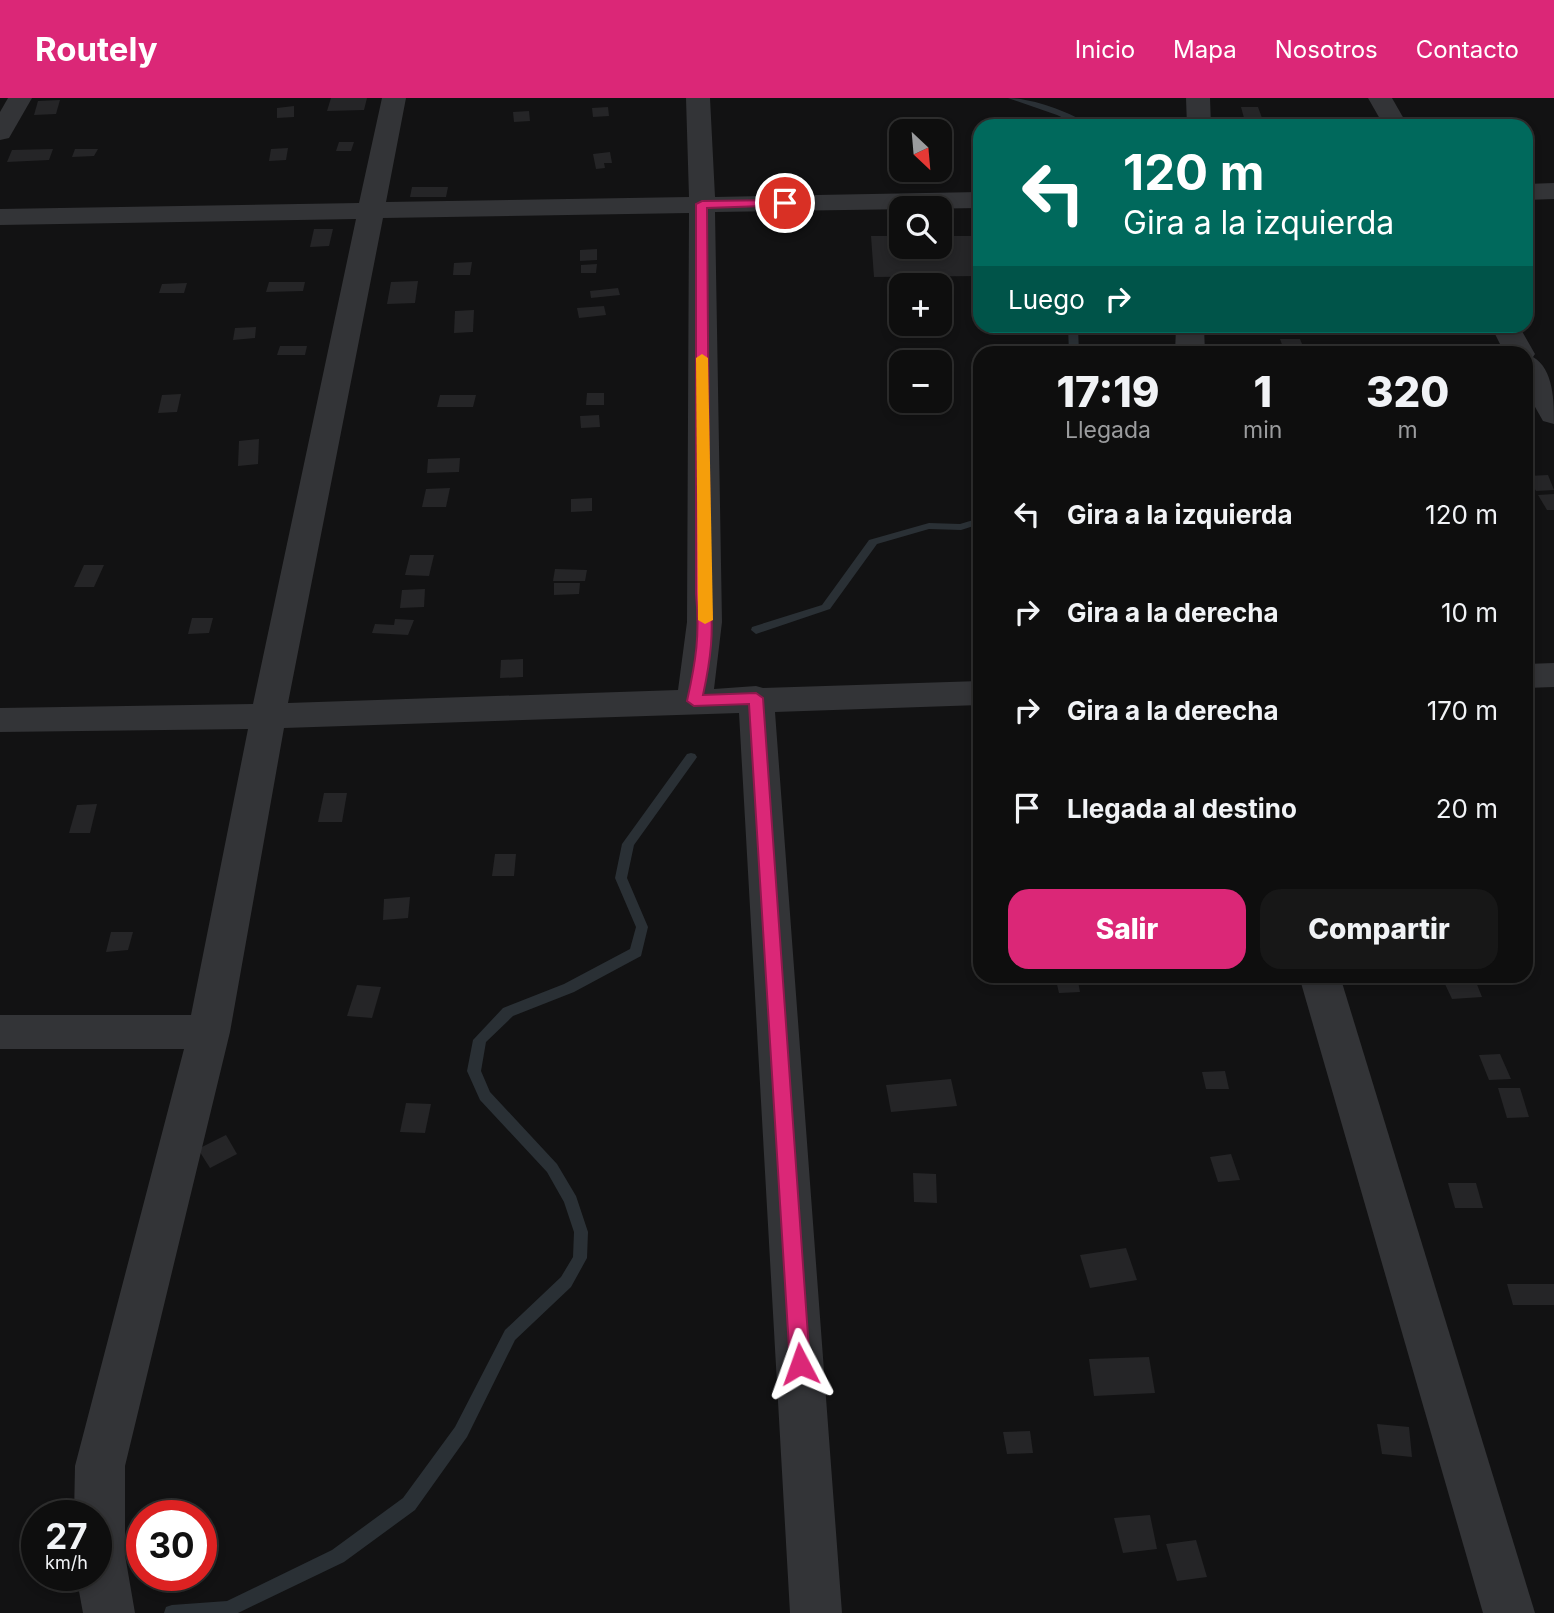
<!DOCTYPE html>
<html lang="es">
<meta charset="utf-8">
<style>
body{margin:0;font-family:Inter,sans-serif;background:#171717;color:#f1f3f6;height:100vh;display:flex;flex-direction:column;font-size:26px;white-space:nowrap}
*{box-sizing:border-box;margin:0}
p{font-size:23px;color:#9b9c9e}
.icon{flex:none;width:38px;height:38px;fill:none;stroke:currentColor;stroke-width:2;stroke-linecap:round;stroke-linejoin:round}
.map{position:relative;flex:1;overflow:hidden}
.panel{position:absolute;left:973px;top:248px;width:560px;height:637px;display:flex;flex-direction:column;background:#0e0e0e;border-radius:21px;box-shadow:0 4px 10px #0003,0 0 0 2px #2e2e2e}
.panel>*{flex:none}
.guide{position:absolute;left:973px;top:21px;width:560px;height:214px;border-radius:21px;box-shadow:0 4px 10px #0003,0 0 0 2px #2e2e2e;background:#00695c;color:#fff;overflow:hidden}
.needle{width:46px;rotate:154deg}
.buttons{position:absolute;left:889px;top:21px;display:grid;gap:14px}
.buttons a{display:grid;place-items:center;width:63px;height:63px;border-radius:14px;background:#0e0e0e;box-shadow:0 4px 10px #0003,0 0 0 2px #2e2e2e;font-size:35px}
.speed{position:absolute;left:21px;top:1402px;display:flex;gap:14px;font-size:35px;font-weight:700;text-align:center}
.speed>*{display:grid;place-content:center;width:91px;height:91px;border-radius:50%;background:#0e0e0e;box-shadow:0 4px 10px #0003,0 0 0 2px #2e2e2e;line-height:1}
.speed small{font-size:18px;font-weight:400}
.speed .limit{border:10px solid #d22;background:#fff;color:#111}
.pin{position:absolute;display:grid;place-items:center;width:60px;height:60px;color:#fff;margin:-30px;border:4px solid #fff;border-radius:50%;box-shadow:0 2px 7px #0007}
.me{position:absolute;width:77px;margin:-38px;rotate:356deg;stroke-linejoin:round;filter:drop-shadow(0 0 5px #0008)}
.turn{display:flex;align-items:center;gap:24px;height:147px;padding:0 35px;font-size:32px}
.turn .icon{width:91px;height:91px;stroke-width:2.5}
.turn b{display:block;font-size:49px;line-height:60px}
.then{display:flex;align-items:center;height:66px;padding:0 35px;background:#0003;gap:14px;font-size:26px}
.eta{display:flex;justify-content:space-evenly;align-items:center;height:119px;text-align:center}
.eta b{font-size:42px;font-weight:800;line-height:49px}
.cta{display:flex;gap:14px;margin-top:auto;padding:14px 35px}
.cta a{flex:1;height:80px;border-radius:21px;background:#db2777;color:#fff;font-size:28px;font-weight:800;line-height:80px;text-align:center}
.cta a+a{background:#171717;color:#f1f3f6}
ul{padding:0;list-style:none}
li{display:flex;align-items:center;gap:21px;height:98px;padding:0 35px}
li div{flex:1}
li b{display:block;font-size:26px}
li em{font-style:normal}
header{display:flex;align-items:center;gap:42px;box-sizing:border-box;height:98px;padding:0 35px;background:#db2777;color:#fff}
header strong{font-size:33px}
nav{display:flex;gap:38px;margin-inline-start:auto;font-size:24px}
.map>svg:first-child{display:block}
</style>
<header>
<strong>Routely</strong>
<nav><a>Inicio</a><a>Mapa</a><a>Nosotros</a><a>Contacto</a></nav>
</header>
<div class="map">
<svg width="1554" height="1515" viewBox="0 0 1554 1515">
<rect width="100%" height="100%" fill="#121213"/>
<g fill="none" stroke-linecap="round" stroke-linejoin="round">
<!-- stream -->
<g fill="#2a3035" fill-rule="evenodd">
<path d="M1008,0C1032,0 1071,14 1091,28H1081L1057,17Z"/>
<polygon points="1068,228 1078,228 1079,256 1069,256"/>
<polygon points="980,420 980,426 961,432 929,431 877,446 830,511 756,536 751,532 752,529 822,507 869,442 929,425 960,426"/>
<polygon points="691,655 695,656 697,659 695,662 634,747 627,780 648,829 641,858 574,894 513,918 486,944 481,973 490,994 557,1066 576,1098 588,1134 587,1160 571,1189 515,1242 467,1339 415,1412 344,1464 238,1515 164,1515 166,1509 172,1507 227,1503 332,1452 403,1400 455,1329 505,1232 561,1179 573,1159 574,1134 564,1104 547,1074 480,1002 467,973 473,942 503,910 564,886 630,851 636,829 615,780 622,746 687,656"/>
</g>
</g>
<!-- building -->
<g fill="#252527">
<polygon points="331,0 367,0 364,12 327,13"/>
<polygon points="60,2 56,16 34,17 38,3"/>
<polygon points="294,8 294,19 277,20 277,10"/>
<polygon points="608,9 609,18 593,19 592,10"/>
<polygon points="1241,9 1258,9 1262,20 1244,20"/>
<polygon points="529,13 530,23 514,24 513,14"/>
<polygon points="339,44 354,44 351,53 336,53"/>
<polygon points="288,50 286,62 269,63 271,51"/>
<polygon points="53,51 49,62 7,64 12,52"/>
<polygon points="75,51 98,51 94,58 72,59"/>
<polygon points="610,54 612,65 604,65 605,70 596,71 593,56"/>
<polygon points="412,89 448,89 446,99 410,99"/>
<polygon points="314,131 333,131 329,148 310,149"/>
<polygon points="871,138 901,138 901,149 940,149 940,138 980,138 980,178 874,179"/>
<polygon points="597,151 597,162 580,163 580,152"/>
<polygon points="472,164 470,177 453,177 454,165"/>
<polygon points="597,166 596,175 581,175 581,167"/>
<polygon points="418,183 415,205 387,206 391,184"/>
<polygon points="269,184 305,184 303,193 266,194"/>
<polygon points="187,185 184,195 159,195 162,186"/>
<polygon points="618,190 620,197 591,200 590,193"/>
<polygon points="604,208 606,217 579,220 577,210"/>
<polygon points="474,212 473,234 454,235 455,213"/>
<polygon points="256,229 255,240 233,242 235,230"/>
<polygon points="1280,241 1300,241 1304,251 1284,252"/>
<polygon points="280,248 307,248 305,257 277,257"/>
<polygon points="587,295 604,295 604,307 586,307"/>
<polygon points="181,296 177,314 158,315 162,297"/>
<polygon points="440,297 476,297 473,309 437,309"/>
<polygon points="599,317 600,329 581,330 580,318"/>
<polygon points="259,341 258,366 238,368 239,343"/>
<polygon points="460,360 459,374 427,375 428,361"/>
<polygon points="1548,377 1554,392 1536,393 1528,378"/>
<polygon points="450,390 446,409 422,409 426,391"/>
<polygon points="1554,396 1554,412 1547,412 1538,397"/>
<polygon points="592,400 592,413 571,414 571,401"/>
<polygon points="410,457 434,457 429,478 405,477"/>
<polygon points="84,467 104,467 94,489 74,489"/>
<polygon points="555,471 587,472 585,483 553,483"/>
<polygon points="554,485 580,485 579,496 554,497"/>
<polygon points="425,491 424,509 400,510 402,492"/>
<polygon points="192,520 213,520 209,535 188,536"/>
<polygon points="395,521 414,522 408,537 372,535 375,526 394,527"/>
<polygon points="523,561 523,579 500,580 501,562"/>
<polygon points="324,695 347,695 342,724 318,724"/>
<polygon points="97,706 90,735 69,735 77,707"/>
<polygon points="495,756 516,756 514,778 492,778"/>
<polygon points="410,799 408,820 383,822 384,801"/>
<polygon points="111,834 133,834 128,852 106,854"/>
<polygon points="1028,878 1051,878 1052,884 1029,885"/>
<polygon points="1055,878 1077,878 1080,894 1059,895"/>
<polygon points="1476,884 1482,899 1452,901 1445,886"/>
<polygon points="357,887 381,889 372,920 347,918"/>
<polygon points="1500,956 1511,981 1489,982 1479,957"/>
<polygon points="1225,973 1229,991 1206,991 1202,974"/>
<polygon points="951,981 957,1008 891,1014 886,987"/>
<polygon points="1498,990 1520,990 1529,1019 1507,1020"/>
<polygon points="406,1005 431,1006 425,1035 400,1034"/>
<polygon points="226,1037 237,1056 210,1070 198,1051"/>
<polygon points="1231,1056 1240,1082 1218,1084 1210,1059"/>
<polygon points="913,1075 936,1076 937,1105 914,1104"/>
<polygon points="1448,1085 1476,1085 1483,1110 1455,1110"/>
<polygon points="1126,1150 1137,1182 1090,1190 1080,1157"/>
<polygon points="1507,1186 1554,1186 1554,1207 1513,1207"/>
<polygon points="1149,1259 1155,1295 1094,1298 1089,1261"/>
<polygon points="1377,1326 1409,1329 1412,1359 1382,1356"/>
<polygon points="1030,1333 1033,1355 1007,1356 1003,1334"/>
<polygon points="1150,1417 1157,1451 1123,1455 1114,1420"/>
<polygon points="1196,1442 1207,1479 1177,1483 1166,1446"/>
</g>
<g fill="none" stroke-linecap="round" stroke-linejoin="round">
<!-- minor -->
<g fill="#333437" fill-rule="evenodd">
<polygon points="8,0 32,0 9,40 0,42 0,14"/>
<path d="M382,0H406L386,104L689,99L686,0H710L715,99L980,94V110L715,114L722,524L714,591L756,588L763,590L980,583V607L775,614L842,1515H790L739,615L284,630L230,934L125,1368V1457L135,1515H83L76,1477H96V1418H74L75,1368L184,951H0V917H191L248,631L0,634V610L253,606L356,121L0,127V111L359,105ZM689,115L687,524L678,592L288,605L383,120Z"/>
<polygon points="1186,0 1210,0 1211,28 1187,28"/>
<polygon points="1368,0 1392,0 1408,28 1384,28"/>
<polygon points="1554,85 1554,101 1526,102 1526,86"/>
<polygon points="1176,228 1204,228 1205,256 1175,256"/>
<path d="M1491,228H1519L1535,256L1533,259C1554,271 1554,304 1554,326L1543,323L1526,293V256H1505Z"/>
<polygon points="1554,565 1554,589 1526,590 1526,566"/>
<polygon points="1299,878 1340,878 1535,1515 1483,1515"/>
</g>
</g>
<!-- route -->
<path fill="#db2777" stroke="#8e194d" stroke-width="2" d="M785,102L791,105L789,107L707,110L710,496C714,534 711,560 703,597L756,595L763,600L810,1266L807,1272L800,1275L793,1272L790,1266L749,606L694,608L687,603C696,563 700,536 696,496V106L702,103Z"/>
<!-- slow -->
<polygon fill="#f59e0b" points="702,256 708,260 713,522 705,526 698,522 696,260"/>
</svg>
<div class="buttons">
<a><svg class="needle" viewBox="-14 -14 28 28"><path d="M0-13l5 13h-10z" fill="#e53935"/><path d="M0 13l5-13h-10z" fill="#9b9c9e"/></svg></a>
<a><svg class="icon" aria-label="search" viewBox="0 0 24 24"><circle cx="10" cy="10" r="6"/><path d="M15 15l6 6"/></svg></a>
<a>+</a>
<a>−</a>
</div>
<div class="speed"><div>27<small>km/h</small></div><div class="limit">30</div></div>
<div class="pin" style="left:785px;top:105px;background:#d93025"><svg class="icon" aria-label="arrive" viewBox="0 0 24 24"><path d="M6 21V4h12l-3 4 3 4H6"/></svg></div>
<svg class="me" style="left:800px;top:1266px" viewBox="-20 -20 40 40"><path d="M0-17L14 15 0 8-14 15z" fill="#db2777" stroke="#fff" stroke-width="4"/></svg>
<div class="guide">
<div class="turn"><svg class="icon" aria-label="left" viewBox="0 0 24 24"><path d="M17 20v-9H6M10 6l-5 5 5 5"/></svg><div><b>120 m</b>Gira a la izquierda</div></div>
<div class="then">Luego<svg class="icon" aria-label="right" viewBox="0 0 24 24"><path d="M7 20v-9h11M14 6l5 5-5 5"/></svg></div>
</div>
<section class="panel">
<div class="eta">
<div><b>17:19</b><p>Llegada</p></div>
<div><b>1</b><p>min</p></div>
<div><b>320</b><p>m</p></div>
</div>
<ul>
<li><svg class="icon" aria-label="left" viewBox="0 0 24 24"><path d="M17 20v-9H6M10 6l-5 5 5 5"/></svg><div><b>Gira a la izquierda</b></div><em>120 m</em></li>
<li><svg class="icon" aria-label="right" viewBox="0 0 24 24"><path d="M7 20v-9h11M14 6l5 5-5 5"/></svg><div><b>Gira a la derecha</b></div><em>10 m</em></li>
<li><svg class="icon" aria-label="right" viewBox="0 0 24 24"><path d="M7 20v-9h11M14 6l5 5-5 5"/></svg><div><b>Gira a la derecha</b></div><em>170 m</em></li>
<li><svg class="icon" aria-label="arrive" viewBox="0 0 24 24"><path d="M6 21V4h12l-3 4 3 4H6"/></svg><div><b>Llegada al destino</b></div><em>20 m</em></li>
</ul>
<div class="cta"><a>Salir</a><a>Compartir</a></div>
</section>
</div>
